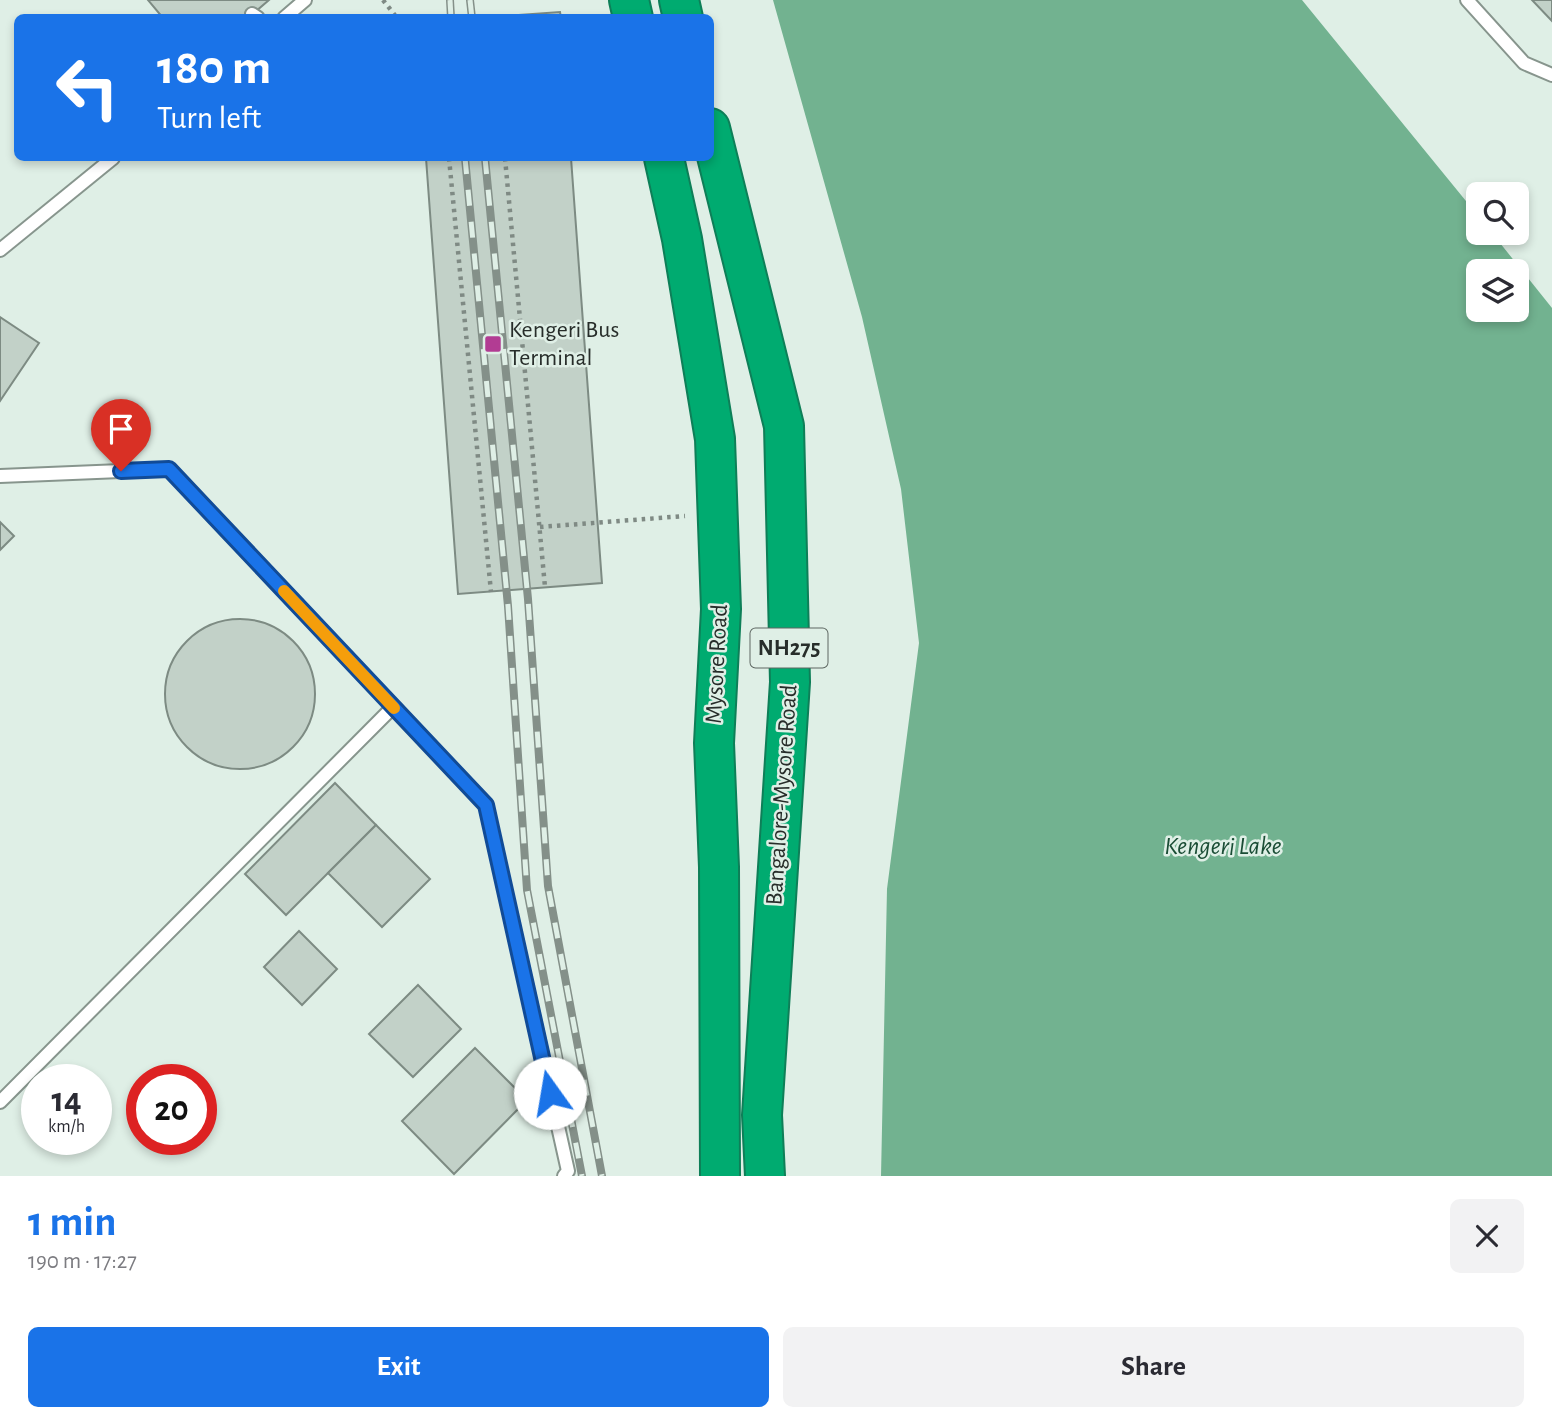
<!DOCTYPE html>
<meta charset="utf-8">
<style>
body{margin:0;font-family:"Alegreya Sans",sans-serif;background:#f2f2f3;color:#2b2b33;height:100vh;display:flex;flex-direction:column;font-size:26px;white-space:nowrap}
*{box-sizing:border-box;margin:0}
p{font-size:23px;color:#7c7c81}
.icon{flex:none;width:38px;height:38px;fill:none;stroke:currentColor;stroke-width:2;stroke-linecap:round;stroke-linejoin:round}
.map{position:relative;height:1176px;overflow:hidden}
.sheet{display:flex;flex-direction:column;background:#fff;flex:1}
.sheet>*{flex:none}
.banner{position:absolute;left:14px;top:14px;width:700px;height:147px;border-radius:10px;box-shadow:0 4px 10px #0003;background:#1a73e8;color:#fff;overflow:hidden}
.controls{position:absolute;left:1466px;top:182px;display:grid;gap:14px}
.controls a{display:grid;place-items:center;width:63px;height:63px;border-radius:10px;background:#fff;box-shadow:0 4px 10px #0003;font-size:35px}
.speed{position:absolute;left:21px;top:1064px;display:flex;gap:14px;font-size:35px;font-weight:700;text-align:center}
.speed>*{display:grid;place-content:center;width:91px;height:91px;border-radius:50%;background:#fff;box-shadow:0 4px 10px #0003;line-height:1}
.speed small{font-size:18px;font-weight:400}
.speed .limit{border:10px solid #d22;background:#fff;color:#111}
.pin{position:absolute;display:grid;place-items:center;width:60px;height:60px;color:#fff;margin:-72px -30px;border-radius:50% 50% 50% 0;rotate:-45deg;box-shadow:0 0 7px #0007}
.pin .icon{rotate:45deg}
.me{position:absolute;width:77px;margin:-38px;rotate:347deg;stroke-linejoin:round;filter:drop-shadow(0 0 5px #0008)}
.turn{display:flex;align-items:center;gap:24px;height:147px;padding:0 28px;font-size:32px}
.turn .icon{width:91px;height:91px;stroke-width:2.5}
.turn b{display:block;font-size:49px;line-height:60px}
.round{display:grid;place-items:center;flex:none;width:74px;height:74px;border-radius:10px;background:#f2f2f3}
.overview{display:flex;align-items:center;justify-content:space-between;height:119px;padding:0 28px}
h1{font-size:42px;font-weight:700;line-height:52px;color:#1a73e8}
.button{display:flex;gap:14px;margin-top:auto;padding:14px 28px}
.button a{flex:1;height:80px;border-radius:10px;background:#1a73e8;color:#fff;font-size:28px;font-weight:700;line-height:80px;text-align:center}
.button a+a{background:#f2f2f3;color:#2b2b33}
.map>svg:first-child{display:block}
</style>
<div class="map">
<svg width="1552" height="1176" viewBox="0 0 1552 1176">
<rect width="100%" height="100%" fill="#dfefe6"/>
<!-- water -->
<path fill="#72b290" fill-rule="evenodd" d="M773,0H1302L1479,217V233H1492L1552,308V1176H881L887,889L919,643L901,489L862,317ZM1479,271H1517V310H1479Z"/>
<!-- building -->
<g fill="#c2d1c8" stroke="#7d8b83" stroke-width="2">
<polygon points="148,0 269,0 248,18 163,18"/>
<polygon points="1532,0 1552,0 1552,21"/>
<polygon points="560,12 561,18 481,18 491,17"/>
<polygon points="426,158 571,158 602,583 458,594"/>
<polygon points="0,317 39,343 0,401"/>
<polygon points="0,522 14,536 0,550"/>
<circle cx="240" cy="694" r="75"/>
<polygon points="335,783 376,825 286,915 245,874"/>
<polygon points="376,825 430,879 382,927 328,873"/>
<polygon points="299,931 337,969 302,1005 264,967"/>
<polygon points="418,985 461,1029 413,1077 369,1034"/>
<polygon points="475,1048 527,1100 454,1174 402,1121"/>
</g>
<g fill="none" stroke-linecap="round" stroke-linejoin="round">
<!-- lane casing -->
<g stroke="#87958d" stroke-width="16">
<g id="lane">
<polyline points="1467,0 1524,63 1552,75"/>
<polyline points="252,14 258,18"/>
<polyline points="284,18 305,0"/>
<polyline points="0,250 113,158"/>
<polyline points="0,476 169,469 486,805 568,1171 564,1176"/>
<polyline points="0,1102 393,707"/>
</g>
</g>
<!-- highway casing -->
<g stroke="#0e7f58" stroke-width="42">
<g id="highway">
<polyline points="629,0 633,18"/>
<polyline points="679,0 683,18"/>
<polyline points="710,128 784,426 790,682 762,1115 765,1176"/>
<polyline points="664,158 682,239 715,439 721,609 714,743 719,867 720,1176"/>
</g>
</g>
<!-- path -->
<g stroke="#7f8a84" stroke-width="4.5" stroke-dasharray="3.5 5" stroke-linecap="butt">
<polyline points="383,0 397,18"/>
<polyline points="491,17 491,18"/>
<polyline points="449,158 491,592"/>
<polyline points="505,158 545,587"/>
<polyline points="540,527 685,516"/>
</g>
<!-- lane -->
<use href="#lane" stroke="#fff" stroke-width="12"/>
<!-- highway -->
<use href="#highway" stroke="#00ab70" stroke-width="38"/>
<!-- rail casing -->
<g stroke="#849089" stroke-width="8">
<g id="rail">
<polyline points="450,0 451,18"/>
<polyline points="470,0 472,18"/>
<polyline points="465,158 508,606 527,890 582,1176"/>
<polyline points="485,158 528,599 548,886 602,1176"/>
</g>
</g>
<!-- rail -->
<use href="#rail" stroke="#dfefe6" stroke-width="5" stroke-dasharray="16" stroke-linecap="butt"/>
</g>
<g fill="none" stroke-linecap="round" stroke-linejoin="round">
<!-- route casing -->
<g stroke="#114b97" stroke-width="18">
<polyline id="route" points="121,471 169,469 486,805 550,1093"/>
</g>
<!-- route -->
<use href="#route" stroke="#1a73e8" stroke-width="12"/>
<!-- slow -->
<polyline stroke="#f59e0b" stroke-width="12" points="284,591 394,708"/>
</g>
<!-- markers -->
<rect fill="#b23c93" stroke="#dfefe6" stroke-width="2.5" x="484" y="335" width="18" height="18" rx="3.5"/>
<g text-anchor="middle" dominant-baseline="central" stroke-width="5" stroke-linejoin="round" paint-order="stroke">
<!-- shield labels -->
<rect fill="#dfefe6" stroke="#5e6762" stroke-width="2" x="750.5" y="628.5" width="77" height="39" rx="5"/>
<g font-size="23" font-weight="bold" fill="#272d2a">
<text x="789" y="648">NH275</text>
</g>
<!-- poi labels -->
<g font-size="24" fill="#272d2a" stroke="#dfefe6" text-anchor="start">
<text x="509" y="330">Kengeri Bus<tspan x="509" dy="28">Terminal</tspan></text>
</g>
<!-- street labels -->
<g font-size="24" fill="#272d2a" stroke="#dfefe6">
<text transform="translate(717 664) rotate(-87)">Mysore Road</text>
<text transform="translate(782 795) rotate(-86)">Bangalore-Mysore Road</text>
</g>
<!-- water labels -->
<g font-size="26" font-style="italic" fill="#1a4d35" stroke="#dfefe6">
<text x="1223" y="846">Kengeri Lake</text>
</g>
</g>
</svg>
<div class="controls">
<a><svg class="icon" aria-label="search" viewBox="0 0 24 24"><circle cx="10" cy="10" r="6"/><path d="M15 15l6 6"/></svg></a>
<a><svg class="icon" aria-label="layers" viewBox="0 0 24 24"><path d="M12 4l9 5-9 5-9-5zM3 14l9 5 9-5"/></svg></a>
</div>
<div class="speed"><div>14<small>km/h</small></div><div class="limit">20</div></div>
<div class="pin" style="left:121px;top:471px;background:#d93025"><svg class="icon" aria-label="arrive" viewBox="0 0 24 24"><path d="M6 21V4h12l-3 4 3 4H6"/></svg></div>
<svg class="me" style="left:550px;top:1093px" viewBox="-20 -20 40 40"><circle r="19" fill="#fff"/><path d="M0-13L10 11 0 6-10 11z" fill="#1a73e8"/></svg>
<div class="banner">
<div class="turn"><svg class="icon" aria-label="left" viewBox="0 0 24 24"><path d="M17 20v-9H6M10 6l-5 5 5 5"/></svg><div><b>180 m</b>Turn left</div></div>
</div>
</div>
<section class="sheet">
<div class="overview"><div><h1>1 min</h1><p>190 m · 17:27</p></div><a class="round"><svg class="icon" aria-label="close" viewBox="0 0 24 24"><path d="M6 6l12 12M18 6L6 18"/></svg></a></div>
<div class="button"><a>Exit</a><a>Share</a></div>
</section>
